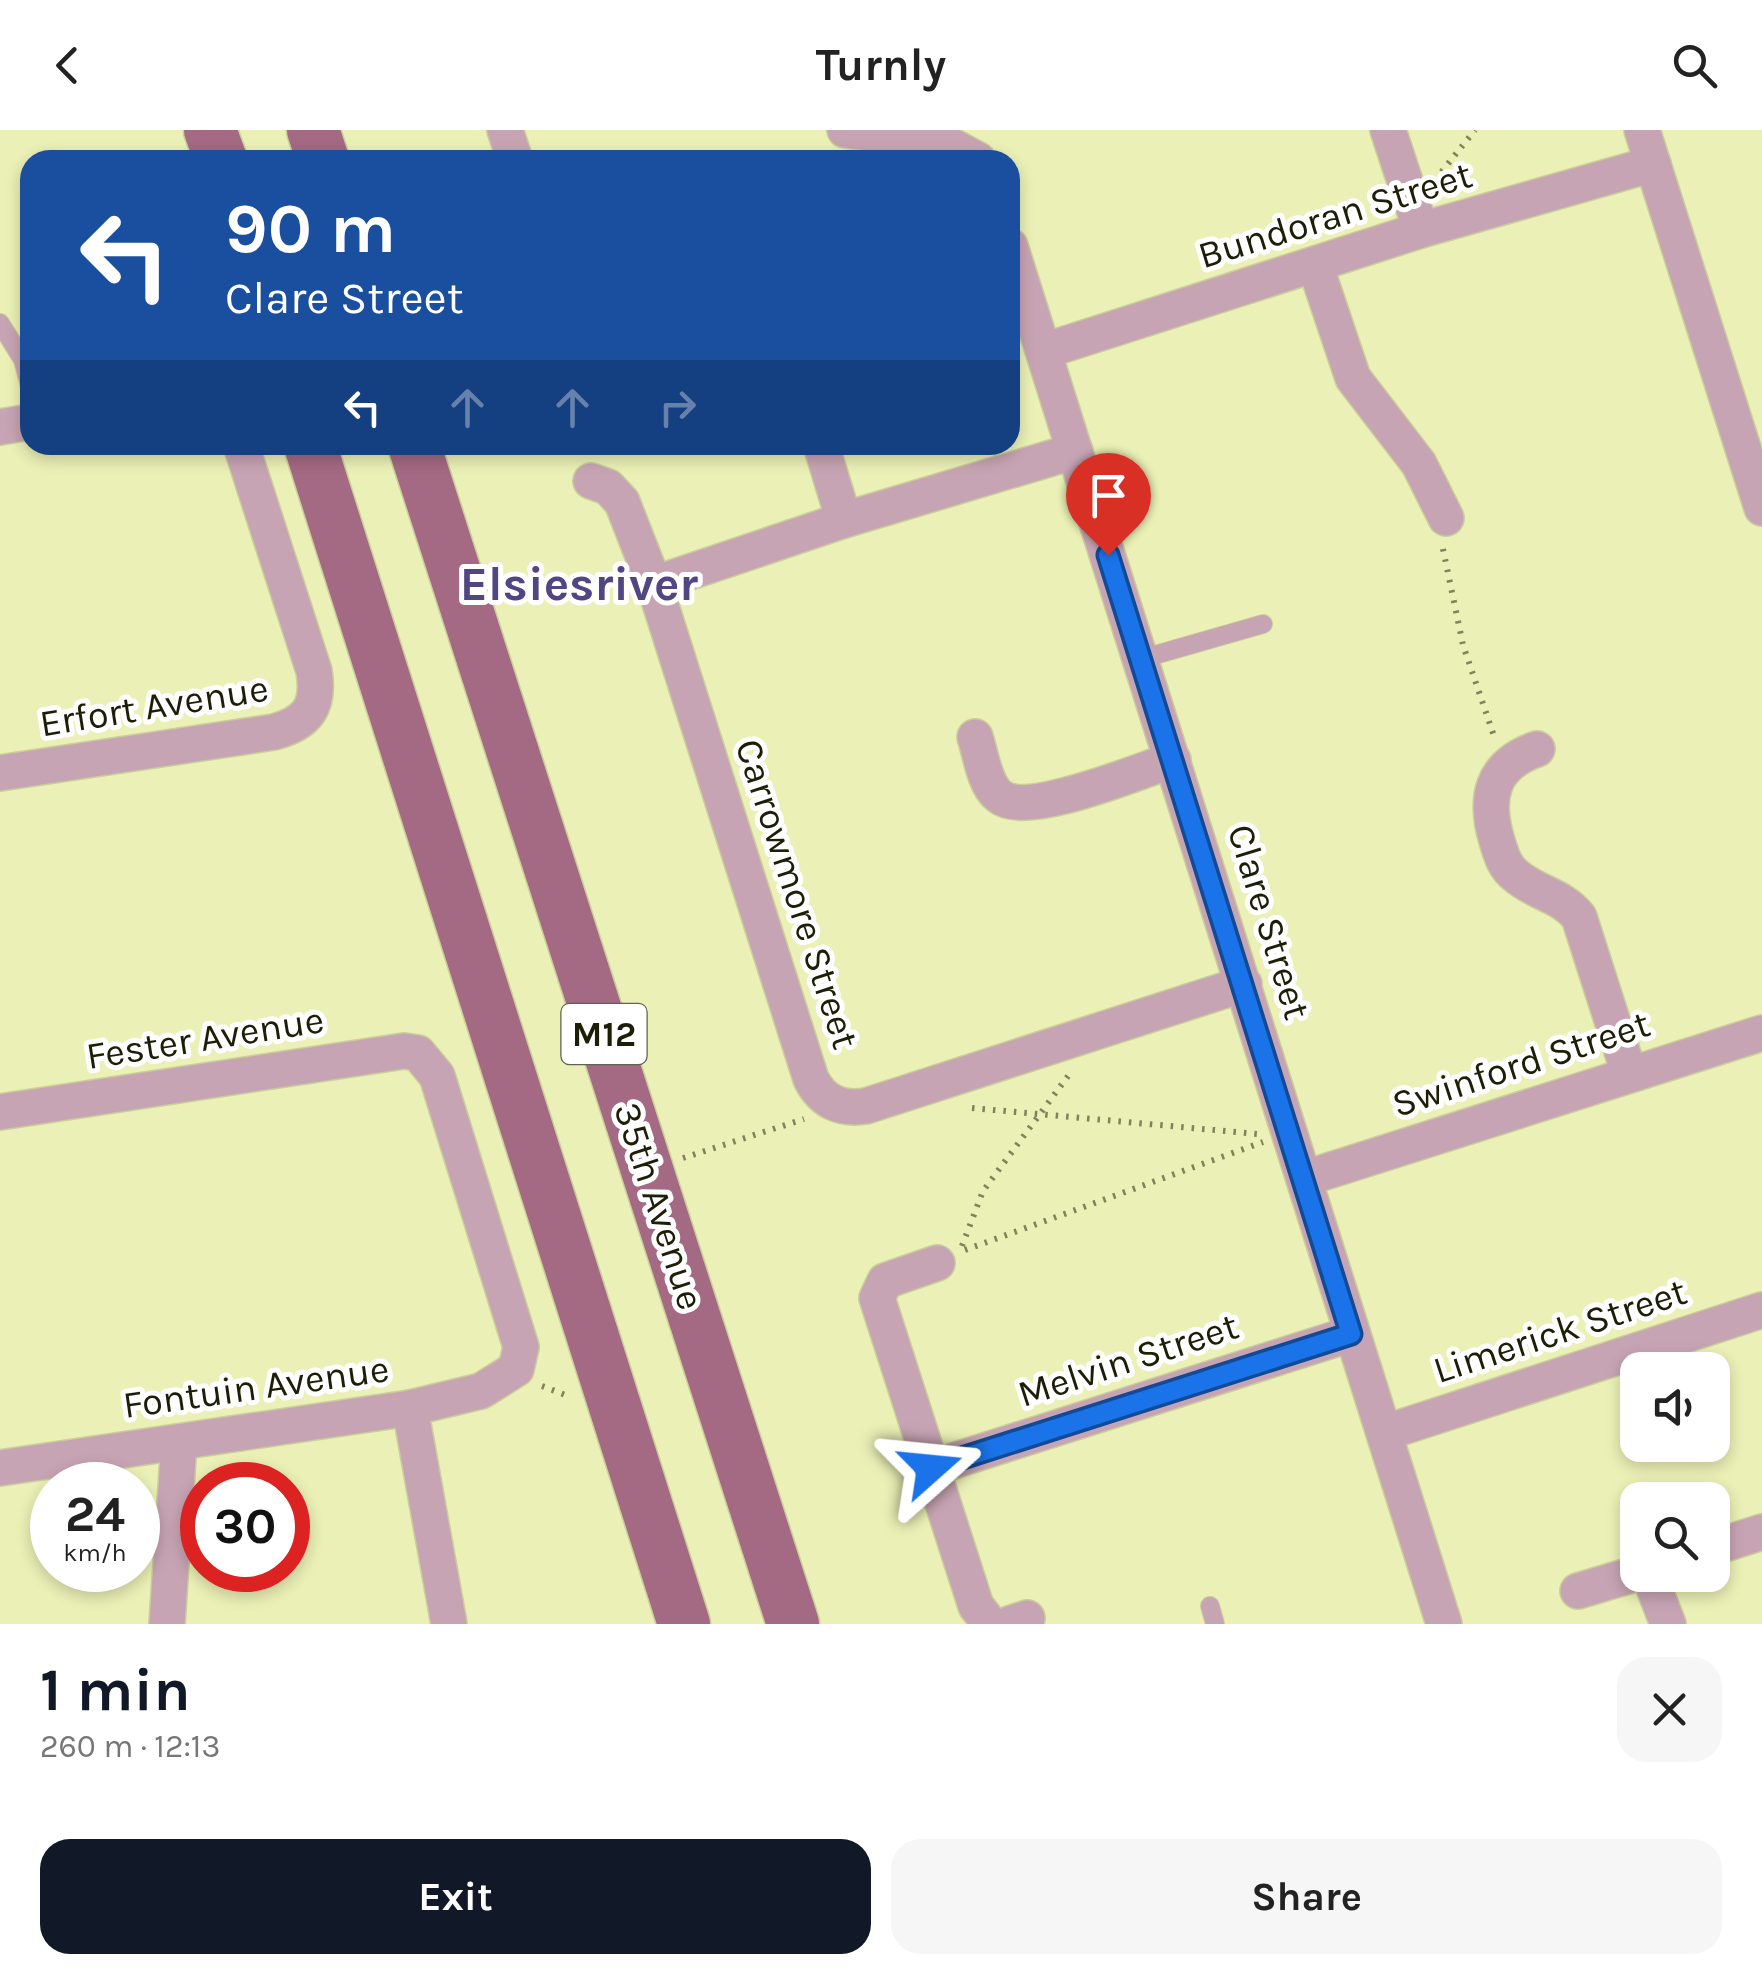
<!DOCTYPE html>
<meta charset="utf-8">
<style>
body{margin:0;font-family:Karla,sans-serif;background:#f6f6f6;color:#222;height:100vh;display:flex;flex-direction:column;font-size:38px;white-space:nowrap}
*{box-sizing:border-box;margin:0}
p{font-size:32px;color:#767676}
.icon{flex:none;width:55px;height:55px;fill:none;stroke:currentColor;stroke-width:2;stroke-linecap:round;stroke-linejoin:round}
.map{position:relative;height:1494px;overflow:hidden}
.drawer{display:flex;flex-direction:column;background:#fff;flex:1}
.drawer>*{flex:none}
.banner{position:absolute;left:20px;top:20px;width:1000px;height:305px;border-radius:30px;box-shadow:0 5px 15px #0003;background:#1a4fa0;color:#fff;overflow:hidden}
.controls{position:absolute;left:1620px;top:1222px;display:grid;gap:20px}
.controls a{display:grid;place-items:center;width:110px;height:110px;border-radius:20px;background:#fff;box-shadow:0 5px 15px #0003;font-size:50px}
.speed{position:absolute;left:30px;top:1332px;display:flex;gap:20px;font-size:50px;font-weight:700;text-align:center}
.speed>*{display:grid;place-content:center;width:130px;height:130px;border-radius:50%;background:#fff;box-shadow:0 5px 15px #0003;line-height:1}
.speed small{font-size:25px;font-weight:400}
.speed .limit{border:15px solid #d22;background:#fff;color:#111}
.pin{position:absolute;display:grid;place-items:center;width:85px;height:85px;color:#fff;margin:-102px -42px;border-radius:50% 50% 50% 0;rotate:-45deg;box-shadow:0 0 10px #0007}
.pin .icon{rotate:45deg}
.me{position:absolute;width:110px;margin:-55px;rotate:72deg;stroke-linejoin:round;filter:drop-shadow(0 0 8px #0008)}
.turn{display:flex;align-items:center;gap:35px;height:210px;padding:0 40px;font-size:45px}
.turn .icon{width:130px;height:130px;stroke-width:2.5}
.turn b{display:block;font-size:70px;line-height:85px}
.lanes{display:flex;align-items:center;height:95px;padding:0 40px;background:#0003;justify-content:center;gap:50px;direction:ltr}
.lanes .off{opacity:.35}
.round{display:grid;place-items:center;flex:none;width:105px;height:105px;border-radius:30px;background:#f6f6f6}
.summary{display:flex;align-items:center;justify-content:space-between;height:170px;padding:0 40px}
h1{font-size:60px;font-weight:700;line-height:75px;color:#111827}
.cta{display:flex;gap:20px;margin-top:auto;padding:20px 40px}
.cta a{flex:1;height:115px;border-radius:30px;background:#111827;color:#fff;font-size:40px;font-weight:700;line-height:115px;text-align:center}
.cta a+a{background:#f6f6f6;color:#222}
header{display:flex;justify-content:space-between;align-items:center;height:130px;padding:0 40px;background:#fff;font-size:45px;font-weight:700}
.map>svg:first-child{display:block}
</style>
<header><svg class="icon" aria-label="back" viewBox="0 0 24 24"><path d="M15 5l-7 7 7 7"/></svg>Turnly<svg class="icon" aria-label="search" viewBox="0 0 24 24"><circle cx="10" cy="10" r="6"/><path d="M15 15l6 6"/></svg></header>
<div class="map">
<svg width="1762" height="1494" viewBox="0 0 1762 1494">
<rect width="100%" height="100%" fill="#ebf0b6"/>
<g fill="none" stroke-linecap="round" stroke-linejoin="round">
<!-- lane casing -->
<g stroke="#cace9a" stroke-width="20">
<g id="lane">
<polyline points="0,193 23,230 30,257"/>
<polyline points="1141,529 1263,494"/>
<polyline points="1210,1476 1215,1494"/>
</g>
</g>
<!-- street casing -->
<g stroke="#cace9a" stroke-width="38">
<g id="street">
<polyline points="505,0 515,30"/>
<polyline points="845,0 948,14 978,30"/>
<polyline points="1388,0 1421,100"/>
<polyline points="1642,0 1762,378"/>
<polyline points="1010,116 1444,1494"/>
<polyline points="1315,135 1353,248 1419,334 1446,388"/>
<polyline points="1044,221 1421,100 1653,34"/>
<polyline points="0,297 30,292"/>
<polyline points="821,315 844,390"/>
<path d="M591,351L608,357L622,372L654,454L811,949C822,971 840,980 866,976L1244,854"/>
<polyline points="654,454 844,390 1075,321"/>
<path d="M975,607C981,625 984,654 999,666C1027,689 1138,641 1173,630"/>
<path d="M1537,619C1491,635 1484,668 1497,711C1501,724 1504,736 1515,745C1535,763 1562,765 1579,787L1629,943"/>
<path d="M0,643L274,602C307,593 320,577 314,541L241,315"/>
<polyline points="0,982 404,921 418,923 437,946 521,1217 516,1239 481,1261 410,1278 0,1338"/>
<polyline points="1306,1048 1762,903"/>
<polyline points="937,1133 885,1151 877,1168 976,1476 990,1494"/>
<polyline points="410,1278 449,1494"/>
<polyline points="1384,1303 1762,1180"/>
<polyline points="931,1338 1351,1204"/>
<polyline points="1712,1418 1762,1402"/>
<polyline points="1649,1445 1668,1494"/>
<polyline points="1578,1461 1638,1443"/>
<polyline points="167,1494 179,1312"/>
<polyline points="1009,1494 1027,1488"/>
</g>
</g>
<!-- primary casing -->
<g stroke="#cace9a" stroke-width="55">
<g id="primary">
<polyline points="210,0 221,30"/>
<polyline points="313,0 323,30"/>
<polyline points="310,315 684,1494"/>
<polyline points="414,315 793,1494"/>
</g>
</g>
<!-- path -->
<g stroke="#7f825b" stroke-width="6" stroke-dasharray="2.5 8" stroke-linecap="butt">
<polyline points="1435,50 1475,0"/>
<polyline points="1443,419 1463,515 1495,609"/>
<polyline points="972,978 1258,1004"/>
<polyline points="683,1028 804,989"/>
<polyline points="962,1116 983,1061 1068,946"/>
<polyline points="965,1120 1263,1012"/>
<polyline points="542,1256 568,1266"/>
</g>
<!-- lane -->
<use href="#lane" stroke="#c7a4b3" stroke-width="18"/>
<!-- street -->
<use href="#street" stroke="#c7a4b3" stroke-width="35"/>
<!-- primary -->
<use href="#primary" stroke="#a46983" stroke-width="52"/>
</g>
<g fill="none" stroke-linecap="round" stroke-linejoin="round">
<!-- route casing -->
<g stroke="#114b97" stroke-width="25">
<polyline id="route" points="931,1338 1351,1204 1108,425"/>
</g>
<!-- route -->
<use href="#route" stroke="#1a73e8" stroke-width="18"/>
</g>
<g text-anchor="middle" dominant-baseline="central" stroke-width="10" stroke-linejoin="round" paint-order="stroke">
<!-- shield labels -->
<rect fill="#fff" stroke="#616252" stroke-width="2.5" x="561.5" y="874" width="85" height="60" rx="8"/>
<g font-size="35" font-weight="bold" fill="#1d1e08">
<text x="604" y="904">M12</text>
</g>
<!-- street labels -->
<g font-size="38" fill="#1d1e08" stroke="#fff">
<text transform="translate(1335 85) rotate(-17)">Bundoran Street</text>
<text transform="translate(154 576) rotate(-9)">Erfort Avenue</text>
<text transform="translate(797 764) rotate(72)">Carrowmore Street</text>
<text transform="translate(1269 792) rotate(73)">Clare Street</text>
<text transform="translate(205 908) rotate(-9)">Fester Avenue</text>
<text transform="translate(1521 934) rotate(-18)">Swinford Street</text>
<text transform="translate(659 1076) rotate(72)">35th Avenue</text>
<text transform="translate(1560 1201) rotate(-18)">Limerick Street</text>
<text transform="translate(1128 1230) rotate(-18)">Melvin Street</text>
<text transform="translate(256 1257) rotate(-8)">Fontuin Avenue</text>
</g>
<!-- district labels -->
<g font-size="48" font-weight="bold" fill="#524583" stroke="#fff">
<text x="579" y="454">Elsiesriver</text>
</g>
</g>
</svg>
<div class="controls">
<a><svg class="icon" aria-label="sound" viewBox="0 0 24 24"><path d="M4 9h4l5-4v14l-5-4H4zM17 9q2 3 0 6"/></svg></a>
<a><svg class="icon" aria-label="search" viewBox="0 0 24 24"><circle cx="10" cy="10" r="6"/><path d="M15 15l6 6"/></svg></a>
</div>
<div class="speed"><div>24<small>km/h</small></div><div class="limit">30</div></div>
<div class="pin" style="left:1108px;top:425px;background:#d93025"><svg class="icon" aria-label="arrive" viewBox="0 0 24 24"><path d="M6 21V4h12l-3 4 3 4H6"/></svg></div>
<svg class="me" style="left:931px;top:1338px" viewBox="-20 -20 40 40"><path d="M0-17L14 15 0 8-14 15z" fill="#1a73e8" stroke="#fff" stroke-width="4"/></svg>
<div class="banner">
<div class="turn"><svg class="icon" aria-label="left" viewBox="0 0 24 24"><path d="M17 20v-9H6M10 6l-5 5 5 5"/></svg><div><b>90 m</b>Clare Street</div></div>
<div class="lanes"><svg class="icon" aria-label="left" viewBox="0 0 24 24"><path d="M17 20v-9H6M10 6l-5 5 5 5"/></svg><svg class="icon off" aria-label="ahead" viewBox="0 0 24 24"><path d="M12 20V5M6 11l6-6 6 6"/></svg><svg class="icon off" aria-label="ahead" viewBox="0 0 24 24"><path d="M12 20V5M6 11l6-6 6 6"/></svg><svg class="icon off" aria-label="right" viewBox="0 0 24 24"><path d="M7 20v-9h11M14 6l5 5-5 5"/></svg></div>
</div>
</div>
<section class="drawer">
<div class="summary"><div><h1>1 min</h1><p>260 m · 12:13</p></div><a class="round"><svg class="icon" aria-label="close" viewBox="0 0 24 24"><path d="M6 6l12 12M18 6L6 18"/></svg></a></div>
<div class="cta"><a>Exit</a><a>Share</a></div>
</section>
